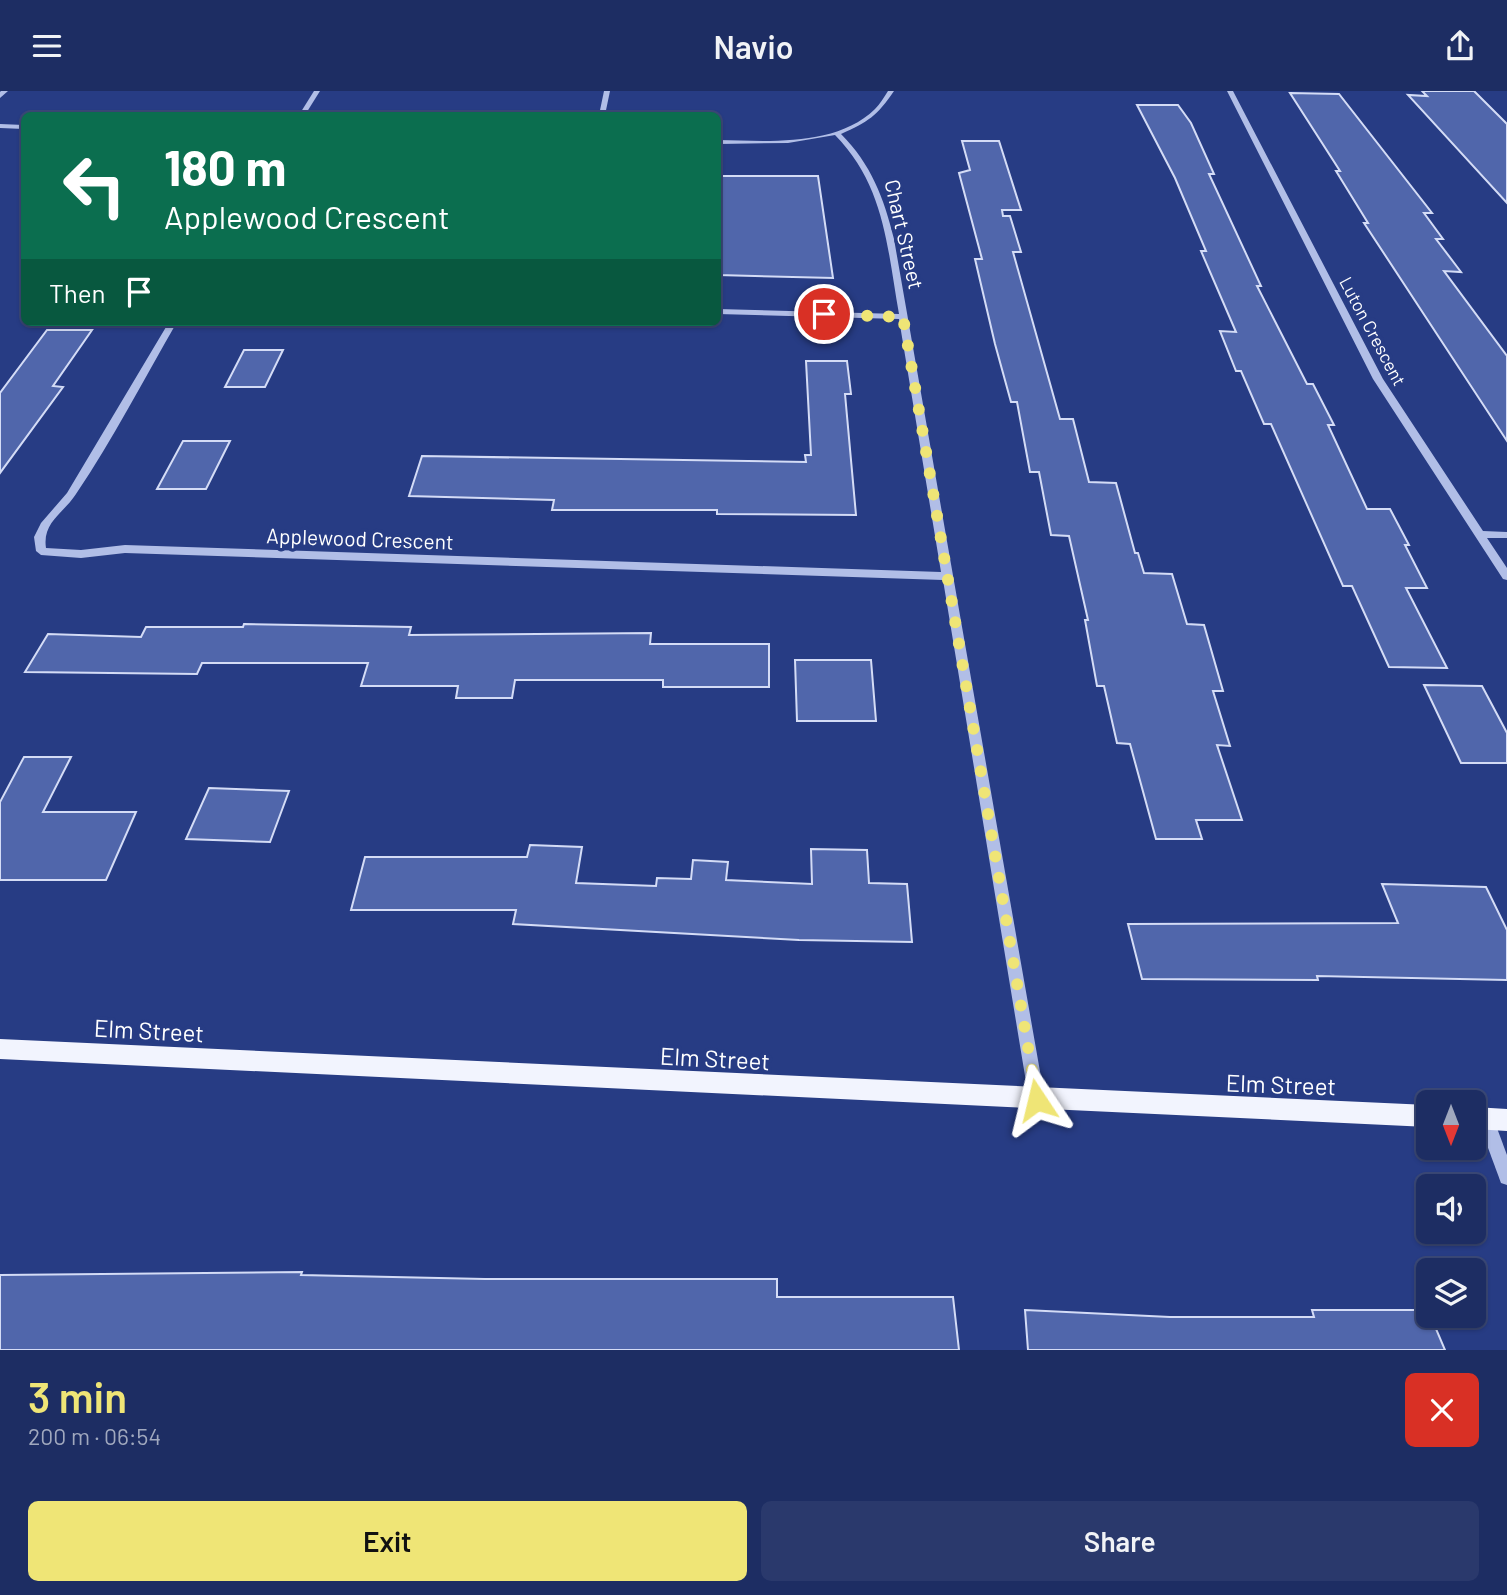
<!DOCTYPE html>
<meta charset="utf-8">
<style>
body{margin:0;font-family:Barlow,sans-serif;background:#2a396c;color:#f1f3f6;height:100vh;display:flex;flex-direction:column;font-size:26px;white-space:nowrap}
*{box-sizing:border-box;margin:0}
p{font-size:23px;color:#a0a8be}
.icon{flex:none;width:38px;height:38px;fill:none;stroke:currentColor;stroke-width:2;stroke-linecap:round;stroke-linejoin:round}
.map{position:relative;height:1259px;overflow:hidden}
.sheet{display:flex;flex-direction:column;background:#1d2d63;flex:1}
.sheet>*{flex:none}
.guide{position:absolute;left:21px;top:21px;width:700px;height:214px;border-radius:10px;box-shadow:0 2px 5px #0004,0 0 0 2px #3b4978;background:#0b6e4f;color:#fff;overflow:hidden}
.needle{width:46px;rotate:180deg}
.fabs{position:absolute;left:1416px;top:999px;display:grid;gap:14px}
.fabs a{display:grid;place-items:center;width:70px;height:70px;border-radius:10px;background:#1d2d63;box-shadow:0 2px 5px #0004,0 0 0 2px #3b4978;font-size:35px}
.pin{position:absolute;display:grid;place-items:center;width:60px;height:60px;color:#fff;margin:-30px;border:4px solid #fff;border-radius:50%;box-shadow:0 2px 7px #0007}
.me{position:absolute;width:77px;margin:-38px;rotate:350deg;stroke-linejoin:round;filter:drop-shadow(0 0 5px #0008)}
.turn{display:flex;align-items:center;gap:24px;height:147px;padding:0 28px;font-size:32px}
.turn .icon{width:91px;height:91px;stroke-width:2.5}
.turn b{display:block;font-size:49px;line-height:60px}
.then{display:flex;align-items:center;height:66px;padding:0 28px;background:#0003;gap:14px;font-size:26px}
.round{display:grid;place-items:center;flex:none;width:74px;height:74px;border-radius:10px;background:#2a396c}
.headline{display:flex;align-items:center;justify-content:space-between;height:119px;padding:0 28px}
h1{font-size:42px;font-weight:600;line-height:52px;color:#efe576}
.button{display:flex;gap:14px;margin-top:auto;padding:14px 28px}
.button a{flex:1;height:80px;border-radius:10px;background:#efe576;color:#111;font-size:28px;font-weight:600;line-height:80px;text-align:center}
.button a+a{background:#2a396c;color:#f1f3f6}
header{display:flex;justify-content:space-between;align-items:center;height:91px;padding:0 28px;background:#1d2d63;font-size:32px;font-weight:600}
.map>svg:first-child{display:block}
</style>
<header><svg class="icon" aria-label="menu" viewBox="0 0 24 24"><path d="M4 6h16M4 12h16M4 18h16"/></svg>Navio<svg class="icon" aria-label="share" viewBox="0 0 24 24"><path d="M12 15V3M7 8l5-5 5 5M5 13v7h14v-7"/></svg></header>
<div class="map">
<svg width="1507" height="1259" viewBox="0 0 1507 1259">
<rect width="100%" height="100%" fill="#273c84"/>
<!-- building -->
<g fill="#5066ab" stroke="#d4dcf6" stroke-width="2">
<polygon points="1422,0 1474,0 1507,33 1507,112 1408,4 1427,5"/>
<polygon points="1290,2 1339,3 1432,122 1424,122 1443,148 1436,148 1461,181 1444,180 1507,265 1507,350 1364,132 1368,132 1336,80 1340,80"/>
<polygon points="1137,14 1178,14 1191,32 1214,83 1209,83 1261,195 1257,195 1307,293 1313,293 1334,334 1328,334 1367,418 1390,418 1409,454 1405,454 1427,497 1406,497 1447,577 1389,576 1352,495 1343,495 1271,333 1264,333 1241,280 1236,280 1220,240 1236,241 1201,160 1206,160 1175,87"/>
<polygon points="962,50 999,50 1021,119 1002,119 1003,125 1010,125 1021,161 1013,161 1060,328 1073,328 1089,391 1116,392 1135,462 1138,462 1144,482 1172,483 1187,533 1204,534 1223,600 1213,600 1230,655 1217,654 1242,729 1196,729 1202,748 1156,748 1130,653 1117,652 1104,595 1097,595 1085,529 1088,529 1069,445 1051,444 1039,381 1030,381 1017,311 1011,311 995,253 975,168 982,168 959,82 970,79"/>
<polygon points="718,85 818,85 833,187 718,184"/>
<polygon points="47,239 92,239 53,295 63,296 0,382 0,302"/>
<polygon points="244,259 283,259 265,296 225,296"/>
<polygon points="806,270 847,270 851,303 845,303 856,424 717,423 717,419 552,419 554,409 409,405 422,365 806,371 805,364 811,364"/>
<polygon points="183,350 230,350 206,398 157,398"/>
<polygon points="244,533 411,536 409,544 651,542 650,553 769,553 769,596 663,596 663,589 515,589 512,607 456,607 458,595 361,595 368,572 202,572 197,583 25,581 48,543 141,546 146,536 243,536"/>
<polygon points="795,569 871,569 876,630 797,630"/>
<polygon points="1424,594 1482,595 1507,642 1507,672 1461,672"/>
<polygon points="24,666 71,666 43,721 136,721 106,789 0,789 0,711"/>
<polygon points="209,697 289,700 270,751 186,748"/>
<polygon points="530,754 582,756 576,792 656,795 657,787 691,788 693,769 728,771 726,789 812,793 811,758 867,759 869,792 907,793 912,851 799,849 513,833 516,819 351,819 365,766 527,766"/>
<polygon points="1382,793 1486,796 1507,839 1507,889 1317,885 1318,889 1142,888 1128,833 1398,832"/>
<polygon points="302,1181 301,1184 485,1188 777,1188 777,1206 953,1206 959,1259 0,1259 0,1184"/>
<polygon points="1025,1219 1170,1226 1314,1226 1312,1219 1428,1219 1445,1259 1028,1259"/>
</g>
<g fill="none" stroke-linecap="round" stroke-linejoin="round">
<!-- minor -->
<g fill="#b1bee7" fill-rule="evenodd">
<polygon points="1,0 8,0 0,7 0,1"/>
<polygon points="314,0 320,0 305,24 299,24"/>
<polygon points="604,0 610,0 605,24 599,24"/>
<path d="M888,0H894C877,25 868,31 841,43C871,73 884,107 894,148L1045,1009L1043,1014L1037,1017L1031,1014L1029,1009L943,489L125,462L81,467L41,464L36,460L34,446L41,432L67,402L169,231H177C144,288 113,348 76,403C64,422 42,431 46,457L81,459L125,454L941,481L899,228L718,223V218L899,223C887,156 885,95 835,44L788,52L718,53V49C768,50 836,56 875,18C880,13 884,6 888,0Z"/>
<polygon points="1227,0 1233,0 1383,288 1483,440 1507,441 1507,447 1487,447 1507,477 1507,489 1503,488 1373,288"/>
<polygon points="0,33 24,34 24,38 0,37"/>
<polygon points="1485,1019 1491,1021 1507,1064 1507,1094 1501,1092 1477,1027 1479,1021"/>
</g>
<!-- major -->
<g fill="#f2f4fe" fill-rule="evenodd">
<polygon points="0,948 1428,1014 1428,1036 0,968"/>
<polygon points="1474,1016 1507,1018 1507,1040 1474,1038"/>
</g>
</g>
<g fill="none" stroke-linecap="round" stroke-linejoin="round">
<!-- route -->
<polyline stroke="#efe576" stroke-width="12" stroke-dasharray="0 21.6" points="824,223 903,226 1037,1009"/>
</g>
<g text-anchor="middle" dominant-baseline="central" stroke-width="7" stroke-linejoin="round" paint-order="stroke">
<!-- far-street labels -->
<g font-size="18" fill="#fff" stroke="#273c84">
<text transform="translate(1373 240) rotate(62)">Luton Crescent</text>
</g>
<!-- street labels -->
<g font-size="21" fill="#fff" stroke="#273c84">
<text transform="translate(905 143) rotate(77)">Chart Street</text>
<text transform="translate(360 447) rotate(2)">Applewood Crescent</text>
</g>
<!-- near-street labels -->
<g font-size="24" fill="#fff" stroke="#273c84">
<text transform="translate(149 939) rotate(3)">Elm Street</text>
<text transform="translate(715 967) rotate(3)">Elm Street</text>
<text transform="translate(1281 993) rotate(2)">Elm Street</text>
</g>
</g>
</svg>
<div class="fabs">
<a><svg class="needle" viewBox="-14 -14 28 28"><path d="M0-13l5 13h-10z" fill="#e53935"/><path d="M0 13l5-13h-10z" fill="#a0a8be"/></svg></a>
<a><svg class="icon" aria-label="sound" viewBox="0 0 24 24"><path d="M4 9h4l5-4v14l-5-4H4zM17 9q2 3 0 6"/></svg></a>
<a><svg class="icon" aria-label="layers" viewBox="0 0 24 24"><path d="M12 4l9 5-9 5-9-5zM3 14l9 5 9-5"/></svg></a>
</div>
<div class="pin" style="left:824px;top:223px;background:#d93025"><svg class="icon" aria-label="arrive" viewBox="0 0 24 24"><path d="M6 21V4h12l-3 4 3 4H6"/></svg></div>
<svg class="me" style="left:1037px;top:1009px" viewBox="-20 -20 40 40"><path d="M0-17L14 15 0 8-14 15z" fill="#efe576" stroke="#fff" stroke-width="4"/></svg>
<div class="guide">
<div class="turn"><svg class="icon" aria-label="left" viewBox="0 0 24 24"><path d="M17 20v-9H6M10 6l-5 5 5 5"/></svg><div><b>180 m</b>Applewood Crescent</div></div>
<div class="then">Then<svg class="icon" aria-label="arrive" viewBox="0 0 24 24"><path d="M6 21V4h12l-3 4 3 4H6"/></svg></div>
</div>
</div>
<section class="sheet">
<div class="headline"><div><h1>3 min</h1><p>200 m · 06:54</p></div><a class="round" style="background:#d93025;color:#fff"><svg class="icon" aria-label="close" viewBox="0 0 24 24"><path d="M6 6l12 12M18 6L6 18"/></svg></a></div>
<div class="button"><a>Exit</a><a>Share</a></div>
</section>
